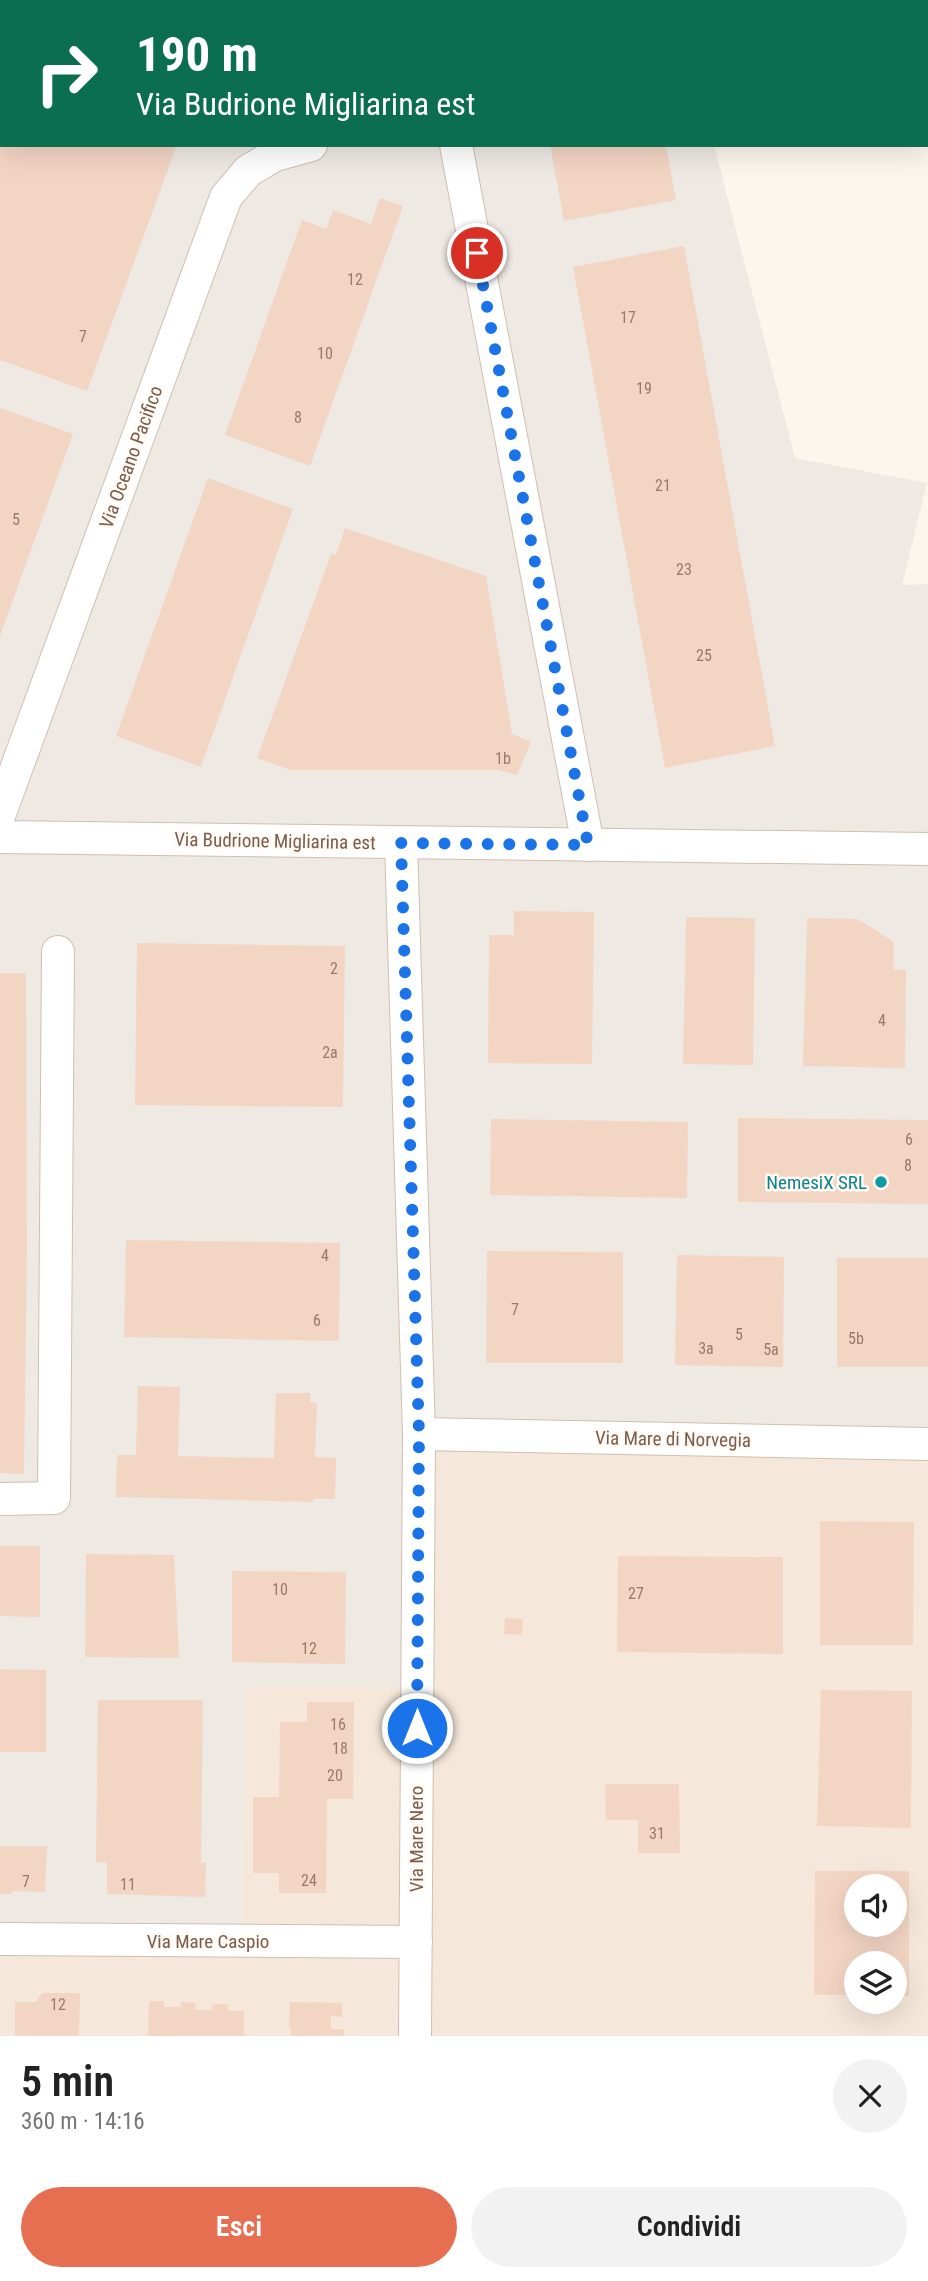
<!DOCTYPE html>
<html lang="it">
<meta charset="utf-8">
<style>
body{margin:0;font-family:"Roboto Condensed",sans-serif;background:#f2f2f2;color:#222;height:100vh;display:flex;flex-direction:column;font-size:26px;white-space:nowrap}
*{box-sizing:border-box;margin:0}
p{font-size:23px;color:#767676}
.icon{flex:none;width:38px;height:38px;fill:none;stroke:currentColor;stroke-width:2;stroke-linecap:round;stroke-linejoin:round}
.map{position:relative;height:2036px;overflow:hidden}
.drawer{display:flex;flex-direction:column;background:#fff;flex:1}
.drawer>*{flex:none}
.banner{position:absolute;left:0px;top:0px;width:929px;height:147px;box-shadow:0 7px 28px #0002;background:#0b6e4f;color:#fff;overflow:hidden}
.controls{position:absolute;left:844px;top:1874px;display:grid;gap:14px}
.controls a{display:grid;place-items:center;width:63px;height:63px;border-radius:50%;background:#fff;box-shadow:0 7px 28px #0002;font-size:35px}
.pin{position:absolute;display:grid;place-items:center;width:60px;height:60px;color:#fff;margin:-30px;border:4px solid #fff;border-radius:50%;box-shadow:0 2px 7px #0007}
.me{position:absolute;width:77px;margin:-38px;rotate:0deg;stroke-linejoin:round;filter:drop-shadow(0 0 5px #0008)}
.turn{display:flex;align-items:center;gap:24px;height:147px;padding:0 21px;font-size:32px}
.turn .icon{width:91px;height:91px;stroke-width:2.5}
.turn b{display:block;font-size:49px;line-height:60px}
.round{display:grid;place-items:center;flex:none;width:74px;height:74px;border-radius:37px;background:#f2f2f2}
.summary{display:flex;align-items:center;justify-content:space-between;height:119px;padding:0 21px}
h1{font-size:42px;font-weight:600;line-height:52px}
.button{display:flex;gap:14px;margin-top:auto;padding:14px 21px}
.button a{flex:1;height:80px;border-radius:42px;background:#e76f51;color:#fff;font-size:28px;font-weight:600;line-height:80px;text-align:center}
.button a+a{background:#f2f2f2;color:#222}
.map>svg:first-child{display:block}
</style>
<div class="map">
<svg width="928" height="2036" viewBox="0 0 928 2036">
<rect width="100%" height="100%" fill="#fdf6ec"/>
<!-- residential -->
<path fill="#f5e8da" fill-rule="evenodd" d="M420,1441L928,1445V2036H0V1946L242,1947L244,1687ZM856,1886H894V1925H856ZM856,1964H894V2002H856Z"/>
<!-- industrial -->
<polygon fill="#efe9e4" points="0,0 684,0 684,2 2,2 2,145 714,145 795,458 927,483 902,585 928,584 928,1445 420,1441 419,1688 244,1687 242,1947 0,1946"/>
<!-- building -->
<g fill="#f3d5c3" fill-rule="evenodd">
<polygon points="0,145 177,145 87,391 0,360"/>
<polygon points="550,145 666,145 676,200 564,221"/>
<polygon points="380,198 403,206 310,466 225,435 302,220 326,229 333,210 371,224"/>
<polygon points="684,246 775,746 665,768 573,267"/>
<polygon points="0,408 73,434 0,636"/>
<polygon points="208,478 293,509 201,767 116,736"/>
<polygon points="345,528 486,576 512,734 531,742 517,775 498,770 290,770 257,758 331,554 336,555"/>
<polygon points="514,911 594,912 592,1064 488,1063 489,935 514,935"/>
<polygon points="686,917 755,918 753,1065 683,1064"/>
<polygon points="807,918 858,919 894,942 893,969 906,970 905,1068 803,1066"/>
<polygon points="137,943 345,946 343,1107 135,1105"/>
<polygon points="0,973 26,973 27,1248 24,1474 0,1473"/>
<polygon points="738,1118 928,1120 928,1204 738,1202"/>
<polygon points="491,1119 688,1122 687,1198 490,1195"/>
<polygon points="126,1240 340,1243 339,1341 124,1337"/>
<polygon points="487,1251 623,1252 623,1363 486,1363"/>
<polygon points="677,1255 784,1257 783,1367 675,1365"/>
<rect x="837" y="1258" width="91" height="109"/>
<polygon points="138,1386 180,1387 178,1456 274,1458 276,1393 310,1393 310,1402 317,1403 315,1457 336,1458 335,1499 313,1499 313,1502 116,1497 117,1455 136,1455"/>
<polygon points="820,1521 914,1522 913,1645 820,1645"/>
<polygon points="0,1546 40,1546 40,1617 0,1616"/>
<polygon points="86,1554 174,1555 179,1658 85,1657"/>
<polygon points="618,1556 783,1557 783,1654 617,1652"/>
<polygon points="232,1571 346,1572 345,1664 232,1662"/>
<polygon points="505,1618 523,1619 522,1635 504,1634"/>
<polygon points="0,1669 46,1670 46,1752 0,1752"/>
<polygon points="821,1690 912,1691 911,1828 817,1826"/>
<polygon points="98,1700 203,1700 201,1863 206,1862 205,1897 107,1894 107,1863 96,1862"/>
<polygon points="307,1702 354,1702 353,1799 327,1799 326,1893 279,1893 279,1873 253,1873 253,1797 279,1797 280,1722 307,1722"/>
<polygon points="605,1784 679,1784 680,1853 638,1853 638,1820 606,1820"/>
<polygon points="0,1846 47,1846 45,1892 12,1891 12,1894 0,1894"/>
<path d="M815,1871H909V1996H894V1964H856V1995H814ZM856,1886H894V1925H856Z"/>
<polygon points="43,1993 80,1993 79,2036 15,2036 15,2002 37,2002 39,1997"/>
<polygon points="149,2001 164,2001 164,2007 181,2007 181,2002 196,2003 195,2010 212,2010 213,2004 228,2004 228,2011 244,2011 244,2036 148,2036"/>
<polygon points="290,2002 342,2003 342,2017 331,2016 331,2029 344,2029 344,2036 291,2036 291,2029 289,2029"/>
</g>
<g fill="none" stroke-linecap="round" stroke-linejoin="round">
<!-- minor casing -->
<g stroke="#d1beb0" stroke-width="34">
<g id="minor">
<polyline points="426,0 427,2"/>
<polyline points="456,145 588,845"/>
<polyline points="0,813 226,197 248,171 275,155 311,145"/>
<polyline points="0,837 928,849"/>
<polyline points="401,843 419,1434 415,2036"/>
<polyline points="419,1434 928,1444"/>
<polyline points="0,1499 54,1498 58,952"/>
<polyline points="0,1939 416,1942"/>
</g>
</g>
<!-- minor -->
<use href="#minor" stroke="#fff" stroke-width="32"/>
</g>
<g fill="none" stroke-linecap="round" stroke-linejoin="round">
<!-- route -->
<polyline stroke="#1a73e8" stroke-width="12" stroke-dasharray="0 21.6" points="417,1728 419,1434 401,843 588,845 477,253"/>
</g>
<!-- markers -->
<circle fill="#0f9aa8" stroke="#fffaf3" stroke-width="2.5" cx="881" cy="1182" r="7"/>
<g text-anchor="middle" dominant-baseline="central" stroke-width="5" stroke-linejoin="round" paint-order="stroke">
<!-- number labels -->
<g font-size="16" fill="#987a6a">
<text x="355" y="279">12</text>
<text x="628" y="317">17</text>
<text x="83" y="336">7</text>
<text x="325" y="353">10</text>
<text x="644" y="388">19</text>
<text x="298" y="417">8</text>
<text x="663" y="485">21</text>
<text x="16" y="519">5</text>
<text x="684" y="569">23</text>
<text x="704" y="655">25</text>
<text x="503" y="758">1b</text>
<text x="334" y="968">2</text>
<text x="882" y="1020">4</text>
<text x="330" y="1052">2a</text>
<text x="909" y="1139">6</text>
<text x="908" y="1165">8</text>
<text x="325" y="1255">4</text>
<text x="515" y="1309">7</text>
<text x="317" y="1320">6</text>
<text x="739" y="1334">5</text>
<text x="856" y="1338">5b</text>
<text x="706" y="1348">3a</text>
<text x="771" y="1349">5a</text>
<text x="280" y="1589">10</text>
<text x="636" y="1593">27</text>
<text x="309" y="1648">12</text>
<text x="338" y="1724">16</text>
<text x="340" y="1748">18</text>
<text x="335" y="1775">20</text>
<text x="657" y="1833">31</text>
<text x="309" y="1880">24</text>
<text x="26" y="1881">7</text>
<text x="128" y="1884">11</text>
<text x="58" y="2004">12</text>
</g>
<!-- street labels -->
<g font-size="19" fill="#7a5c4d" stroke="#fffaf3">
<text transform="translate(131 457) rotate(-70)">Via Oceano Pacifico</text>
<text transform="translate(275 841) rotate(1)">Via Budrione Migliarina est</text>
<text transform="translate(673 1439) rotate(1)">Via Mare di Norvegia</text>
<text transform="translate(416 1839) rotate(-90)">Via Mare Nero</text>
<text x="208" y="1941">Via Mare Caspio</text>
</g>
<!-- culture labels -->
<g font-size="19" fill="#0d838f" stroke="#fffaf3" text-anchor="end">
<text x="867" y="1182">NemesiX SRL</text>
</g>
</g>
</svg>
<div class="controls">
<a><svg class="icon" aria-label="sound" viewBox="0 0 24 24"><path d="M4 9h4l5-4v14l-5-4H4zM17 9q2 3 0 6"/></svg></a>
<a><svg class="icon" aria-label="layers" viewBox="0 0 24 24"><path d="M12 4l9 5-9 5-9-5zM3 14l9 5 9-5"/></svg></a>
</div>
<div class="pin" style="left:477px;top:253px;background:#d93025"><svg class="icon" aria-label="arrive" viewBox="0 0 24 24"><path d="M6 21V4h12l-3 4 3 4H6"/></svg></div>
<svg class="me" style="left:417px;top:1728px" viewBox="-20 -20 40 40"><circle r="17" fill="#1a73e8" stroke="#fff" stroke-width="3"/><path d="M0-11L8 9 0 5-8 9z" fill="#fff"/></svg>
<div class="banner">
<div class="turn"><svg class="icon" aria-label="right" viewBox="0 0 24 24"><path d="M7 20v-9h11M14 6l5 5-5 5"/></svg><div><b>190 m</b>Via Budrione Migliarina est</div></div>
</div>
</div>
<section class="drawer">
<div class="summary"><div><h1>5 min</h1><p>360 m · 14:16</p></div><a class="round"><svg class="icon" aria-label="close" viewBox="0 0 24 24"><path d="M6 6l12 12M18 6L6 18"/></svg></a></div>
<div class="button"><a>Esci</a><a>Condividi</a></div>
</section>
